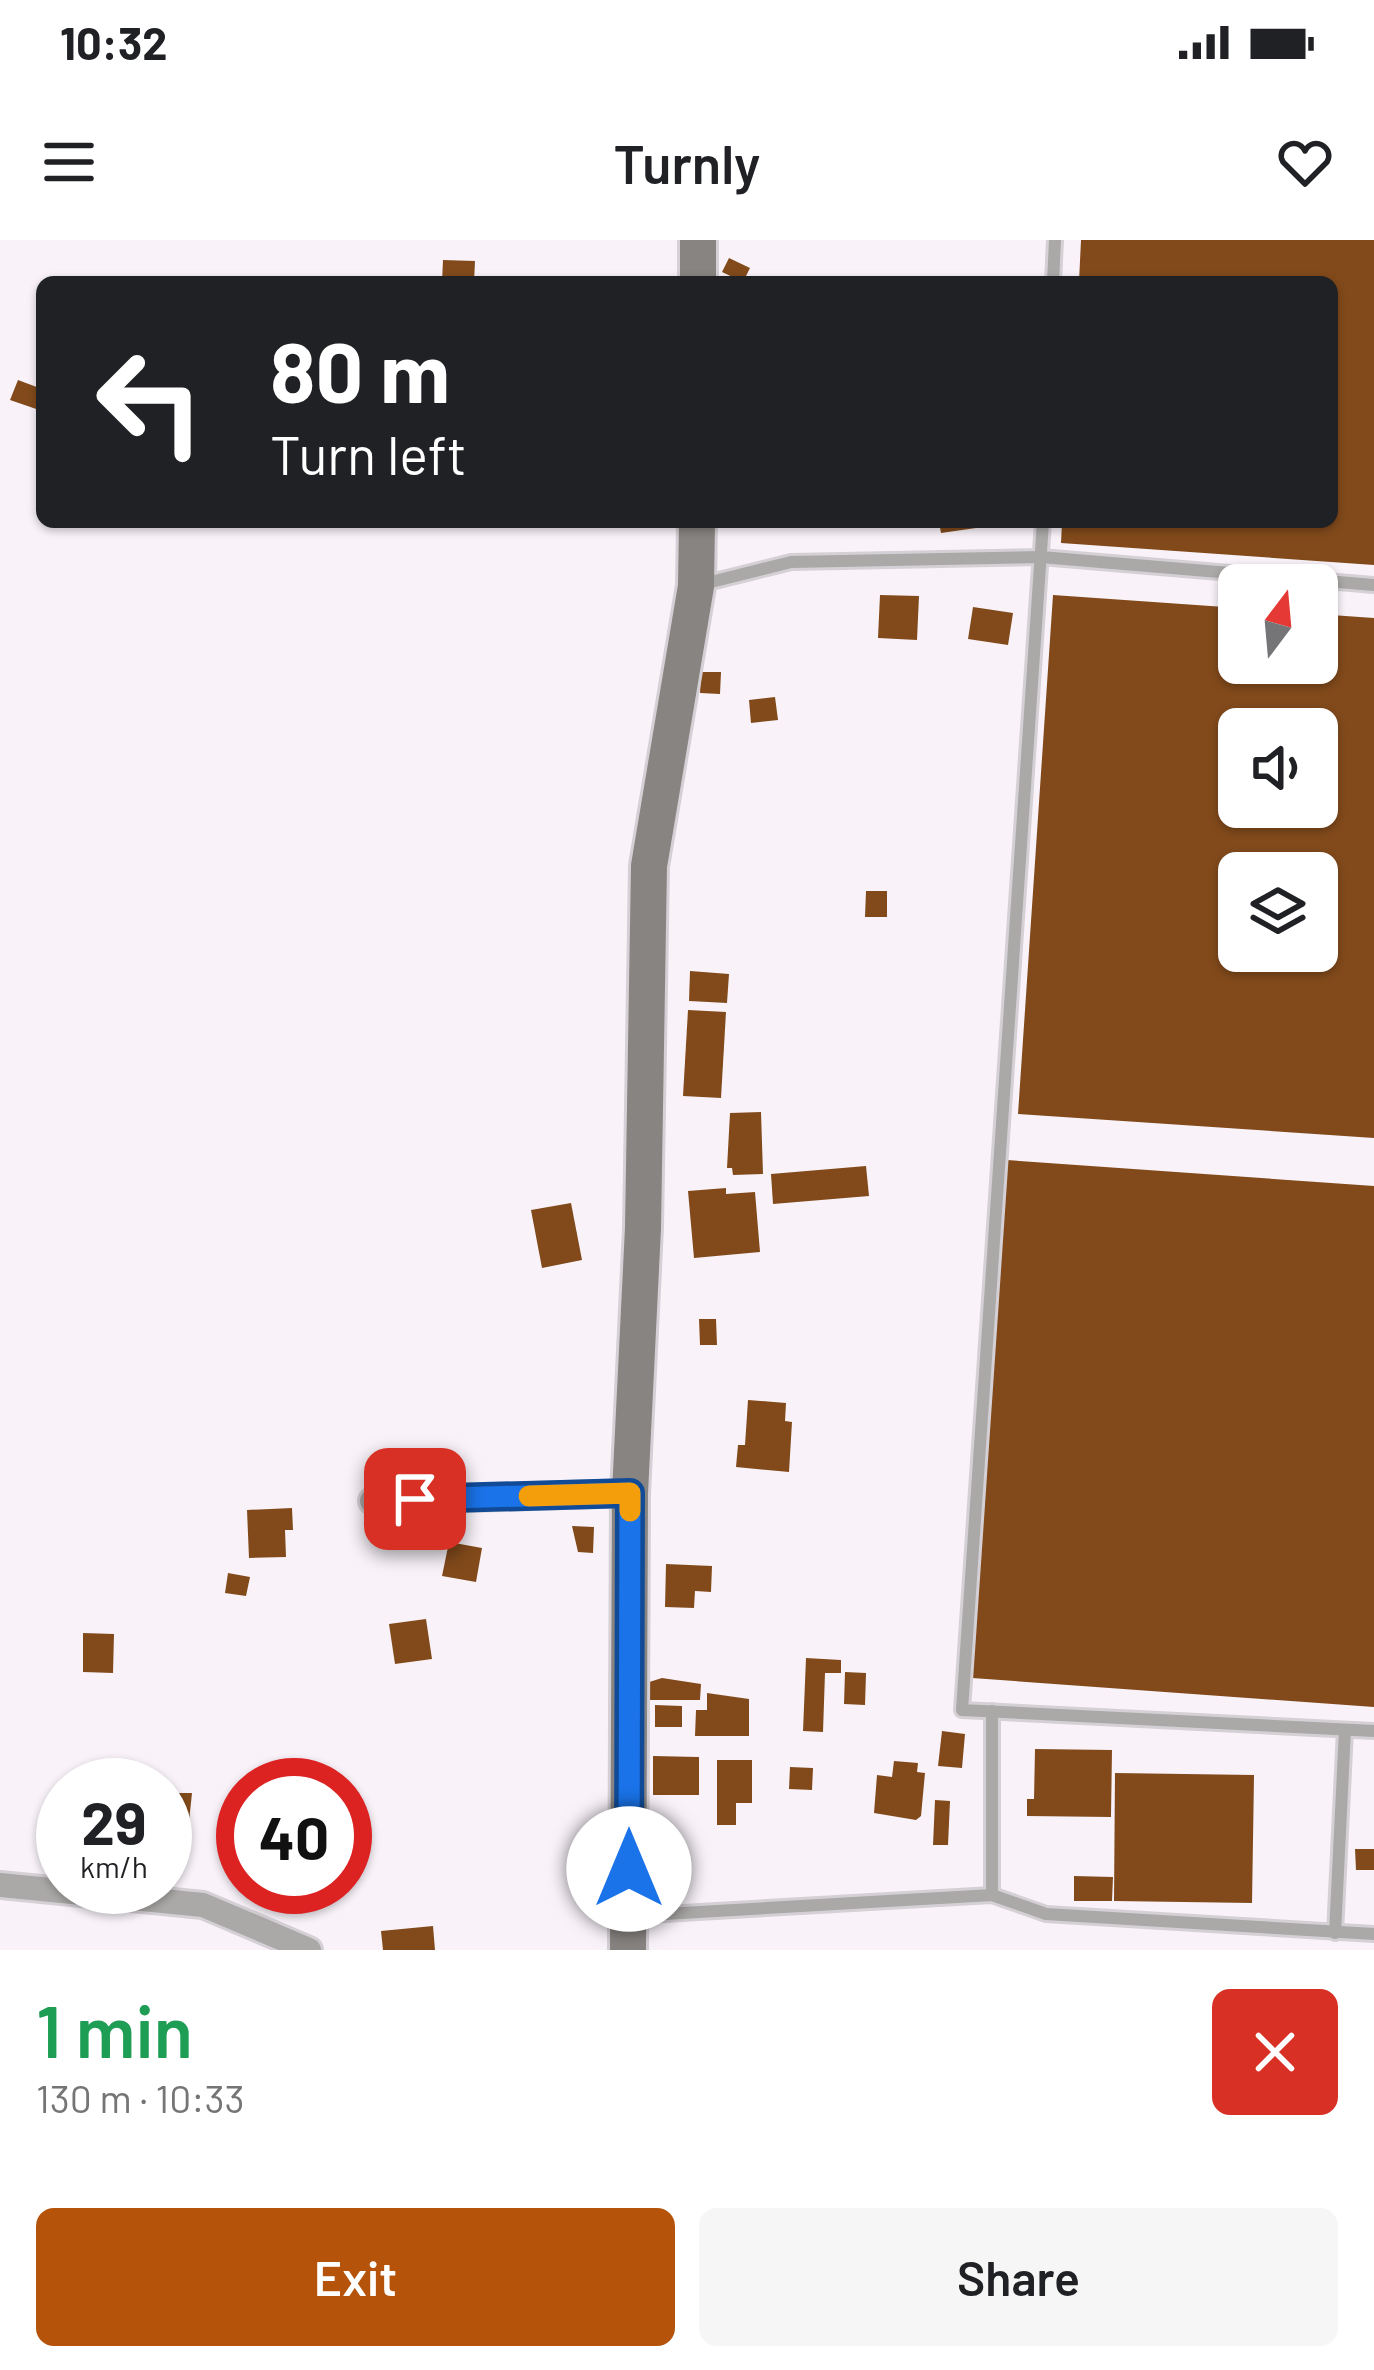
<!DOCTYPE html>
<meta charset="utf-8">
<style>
body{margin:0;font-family:Barlow,sans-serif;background:#f6f6f6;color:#202124;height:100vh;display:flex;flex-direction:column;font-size:45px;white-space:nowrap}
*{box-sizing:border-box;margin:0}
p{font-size:39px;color:#757577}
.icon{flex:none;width:66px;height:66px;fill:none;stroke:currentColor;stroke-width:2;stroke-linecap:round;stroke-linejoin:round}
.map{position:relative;height:1710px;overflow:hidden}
.drawer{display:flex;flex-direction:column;background:#fff;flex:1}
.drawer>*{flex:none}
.top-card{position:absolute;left:36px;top:36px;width:1302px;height:252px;border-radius:18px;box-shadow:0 3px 9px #0004;background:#202124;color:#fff;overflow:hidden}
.needle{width:78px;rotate:16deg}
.controls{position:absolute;left:1218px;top:324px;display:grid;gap:24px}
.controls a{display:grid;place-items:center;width:120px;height:120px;border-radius:18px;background:#fff;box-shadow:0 3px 9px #0004;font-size:60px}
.speed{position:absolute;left:36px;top:1518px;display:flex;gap:24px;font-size:60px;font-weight:700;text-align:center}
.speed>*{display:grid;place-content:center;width:156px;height:156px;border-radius:50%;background:#fff;box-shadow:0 3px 9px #0004;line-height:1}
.speed small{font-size:30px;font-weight:400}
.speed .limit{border:18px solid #d22;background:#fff;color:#111}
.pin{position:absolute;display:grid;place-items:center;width:102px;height:102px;color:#fff;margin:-51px;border-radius:24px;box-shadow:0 6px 18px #0006}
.me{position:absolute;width:132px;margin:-66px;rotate:0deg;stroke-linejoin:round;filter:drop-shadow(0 0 9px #0008)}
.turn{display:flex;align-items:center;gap:42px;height:252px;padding:0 36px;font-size:54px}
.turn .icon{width:156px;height:156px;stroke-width:2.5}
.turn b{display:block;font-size:84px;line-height:102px}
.round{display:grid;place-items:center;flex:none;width:126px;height:126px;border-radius:18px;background:#f6f6f6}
.headline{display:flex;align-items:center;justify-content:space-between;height:204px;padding:0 36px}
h1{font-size:72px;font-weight:600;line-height:90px;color:#1e9e55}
.cta{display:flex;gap:24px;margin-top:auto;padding:24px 36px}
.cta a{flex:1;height:138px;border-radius:18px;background:#b45309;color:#fff;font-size:48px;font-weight:600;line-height:138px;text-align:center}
.cta a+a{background:#f6f6f6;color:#202124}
.status{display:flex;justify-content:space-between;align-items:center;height:84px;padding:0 60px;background:#fff;direction:ltr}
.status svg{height:33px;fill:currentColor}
header{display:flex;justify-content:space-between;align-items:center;height:156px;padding:0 36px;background:#fff;font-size:54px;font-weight:600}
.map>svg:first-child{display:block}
</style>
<div class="status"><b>10:32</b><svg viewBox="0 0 49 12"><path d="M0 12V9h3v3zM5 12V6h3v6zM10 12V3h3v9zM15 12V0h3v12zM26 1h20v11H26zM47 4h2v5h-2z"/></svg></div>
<header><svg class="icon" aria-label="menu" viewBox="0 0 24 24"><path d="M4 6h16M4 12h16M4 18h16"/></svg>Turnly<svg class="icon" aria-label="heart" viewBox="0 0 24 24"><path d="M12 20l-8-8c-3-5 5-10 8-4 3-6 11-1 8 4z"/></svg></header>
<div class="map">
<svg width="1374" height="1710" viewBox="0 0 1374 1710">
<rect width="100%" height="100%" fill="#f9f3f9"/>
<!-- building -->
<g fill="#824a1b" fill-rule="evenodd">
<polygon points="1081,0 1374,0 1374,325 1061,303 1062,282 1332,282 1332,42 1079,42"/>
<polygon points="729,18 750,28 743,42 722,32"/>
<polygon points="443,20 475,21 474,42 442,42"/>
<polygon points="18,140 42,149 42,171 10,160"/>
<polygon points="939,282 975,282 976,288 941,293"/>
<polygon points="880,355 919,356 917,400 878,398"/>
<path d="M1053,355L1239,368V423H1317V374L1374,378V898L1018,874ZM1239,489H1317V567H1239ZM1239,633H1317V711H1239Z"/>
<polygon points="973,367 1013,373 1008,405 968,399"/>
<polygon points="701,432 721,432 720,454 700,453"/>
<polygon points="775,457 778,480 751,483 749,460"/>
<polygon points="866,651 887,651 887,677 865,677"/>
<polygon points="690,731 729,734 727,763 689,761"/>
<polygon points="688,770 726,772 721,858 683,856"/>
<polygon points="761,872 763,934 733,935 732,928 727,928 730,873"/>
<polygon points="1007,920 1374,946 1374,1467 972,1438"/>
<polygon points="866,926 869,956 773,964 771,934"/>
<polygon points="726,948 726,954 755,952 760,1012 694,1018 688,951"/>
<polygon points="571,963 582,1020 542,1028 531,970"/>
<polygon points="699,1079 716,1079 717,1105 700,1105"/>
<polygon points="748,1160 786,1163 785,1181 792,1182 789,1232 736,1227 738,1205 745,1205"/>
<polygon points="292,1268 293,1290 285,1290 286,1317 249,1318 247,1270"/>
<polygon points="572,1286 594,1287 593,1313 578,1312"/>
<polygon points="449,1302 482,1308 476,1342 442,1336"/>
<polygon points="666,1324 712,1326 711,1352 695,1351 694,1368 665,1367"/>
<polygon points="228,1333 250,1337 246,1356 225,1353"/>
<polygon points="426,1379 432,1419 395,1424 389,1384"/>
<polygon points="83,1393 114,1394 113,1433 83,1432"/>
<polygon points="806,1418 841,1420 841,1433 825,1433 823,1492 803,1491"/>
<polygon points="845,1432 866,1433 865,1465 844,1464"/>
<polygon points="662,1438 701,1444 700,1460 646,1460 646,1443"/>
<polygon points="707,1453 749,1459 749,1496 695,1496 696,1470 707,1470"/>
<polygon points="655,1465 682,1466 682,1487 655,1487"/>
<polygon points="942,1491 965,1494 962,1528 938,1526"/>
<polygon points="1035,1509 1112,1510 1111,1577 1027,1576 1027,1559 1034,1559"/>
<polygon points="653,1516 699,1517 699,1555 653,1555"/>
<polygon points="717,1520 752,1520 752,1563 736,1563 736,1585 717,1585"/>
<polygon points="894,1521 918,1523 917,1532 925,1533 921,1576 916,1580 874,1573 877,1535 892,1537"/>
<polygon points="790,1527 813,1528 812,1550 789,1549"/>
<polygon points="1115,1533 1254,1535 1252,1663 1114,1661"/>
<polygon points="166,1553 192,1553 188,1591 166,1591"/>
<polygon points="935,1560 950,1561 948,1605 933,1605"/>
<polygon points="680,1608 683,1653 659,1655 655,1609"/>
<polygon points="1355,1609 1374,1609 1374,1630 1356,1630"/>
<polygon points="1074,1636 1113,1637 1112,1661 1074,1661"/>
<polygon points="433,1686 435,1710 383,1710 381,1691"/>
</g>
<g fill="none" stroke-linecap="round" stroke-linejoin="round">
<!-- lane casing -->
<g stroke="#d5d0d5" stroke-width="18">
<g id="lane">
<polyline points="1053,42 1055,0"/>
<polyline points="1043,282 962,1470 1374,1491"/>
<polyline points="703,344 791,322 1041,317 1374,345"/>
<polyline points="992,1471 992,1655"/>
<polyline points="630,1676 992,1655 1046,1674 1374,1694"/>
<polyline points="1335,1693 1345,1490"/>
</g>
</g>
<!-- street casing -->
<g stroke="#d5d0d5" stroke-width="30">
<g id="street">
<polyline points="372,1261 630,1253"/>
<polyline points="0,1645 203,1665 309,1710"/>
</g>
</g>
<!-- secondary casing -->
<g stroke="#d5d0d5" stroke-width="42">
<g id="secondary">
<polyline points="698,42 698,0"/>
<polyline points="628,1710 630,1253 643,988 649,626 696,346 697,282"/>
</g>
</g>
<!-- lane -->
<use href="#lane" stroke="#aba9a7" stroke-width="12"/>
<!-- street -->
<use href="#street" stroke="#aba9a7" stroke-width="24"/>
<!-- secondary -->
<use href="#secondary" stroke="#888481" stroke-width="36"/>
</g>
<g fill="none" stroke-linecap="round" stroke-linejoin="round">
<!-- route casing -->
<g stroke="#114b97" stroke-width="30">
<polyline id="route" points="415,1259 630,1253 629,1629"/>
</g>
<!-- route -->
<use href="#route" stroke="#1a73e8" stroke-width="21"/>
<!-- slow -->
<polyline stroke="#f59e0b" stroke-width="21" points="529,1256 630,1253 630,1271"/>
</g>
</svg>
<div class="controls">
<a><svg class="needle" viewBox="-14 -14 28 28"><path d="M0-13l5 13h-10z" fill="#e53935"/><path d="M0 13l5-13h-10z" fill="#757577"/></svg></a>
<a><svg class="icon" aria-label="sound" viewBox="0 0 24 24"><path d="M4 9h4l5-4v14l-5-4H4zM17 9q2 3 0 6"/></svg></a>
<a><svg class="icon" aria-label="layers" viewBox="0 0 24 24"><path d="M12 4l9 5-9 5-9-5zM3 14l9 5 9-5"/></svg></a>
</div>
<div class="speed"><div>29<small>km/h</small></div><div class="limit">40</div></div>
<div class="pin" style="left:415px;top:1259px;background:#d93025"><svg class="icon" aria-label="arrive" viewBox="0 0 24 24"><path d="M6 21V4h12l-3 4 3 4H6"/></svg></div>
<svg class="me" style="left:629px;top:1629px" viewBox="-20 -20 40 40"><circle r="19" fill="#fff"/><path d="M0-13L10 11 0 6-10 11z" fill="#1a73e8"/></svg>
<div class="top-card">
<div class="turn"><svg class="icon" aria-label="left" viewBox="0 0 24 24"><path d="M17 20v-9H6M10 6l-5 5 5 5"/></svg><div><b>80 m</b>Turn left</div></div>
</div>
</div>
<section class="drawer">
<div class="headline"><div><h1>1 min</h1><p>130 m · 10:33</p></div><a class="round" style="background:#d93025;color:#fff"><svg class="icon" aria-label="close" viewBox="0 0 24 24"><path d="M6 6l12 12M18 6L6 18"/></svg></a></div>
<div class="cta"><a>Exit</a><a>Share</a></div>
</section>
